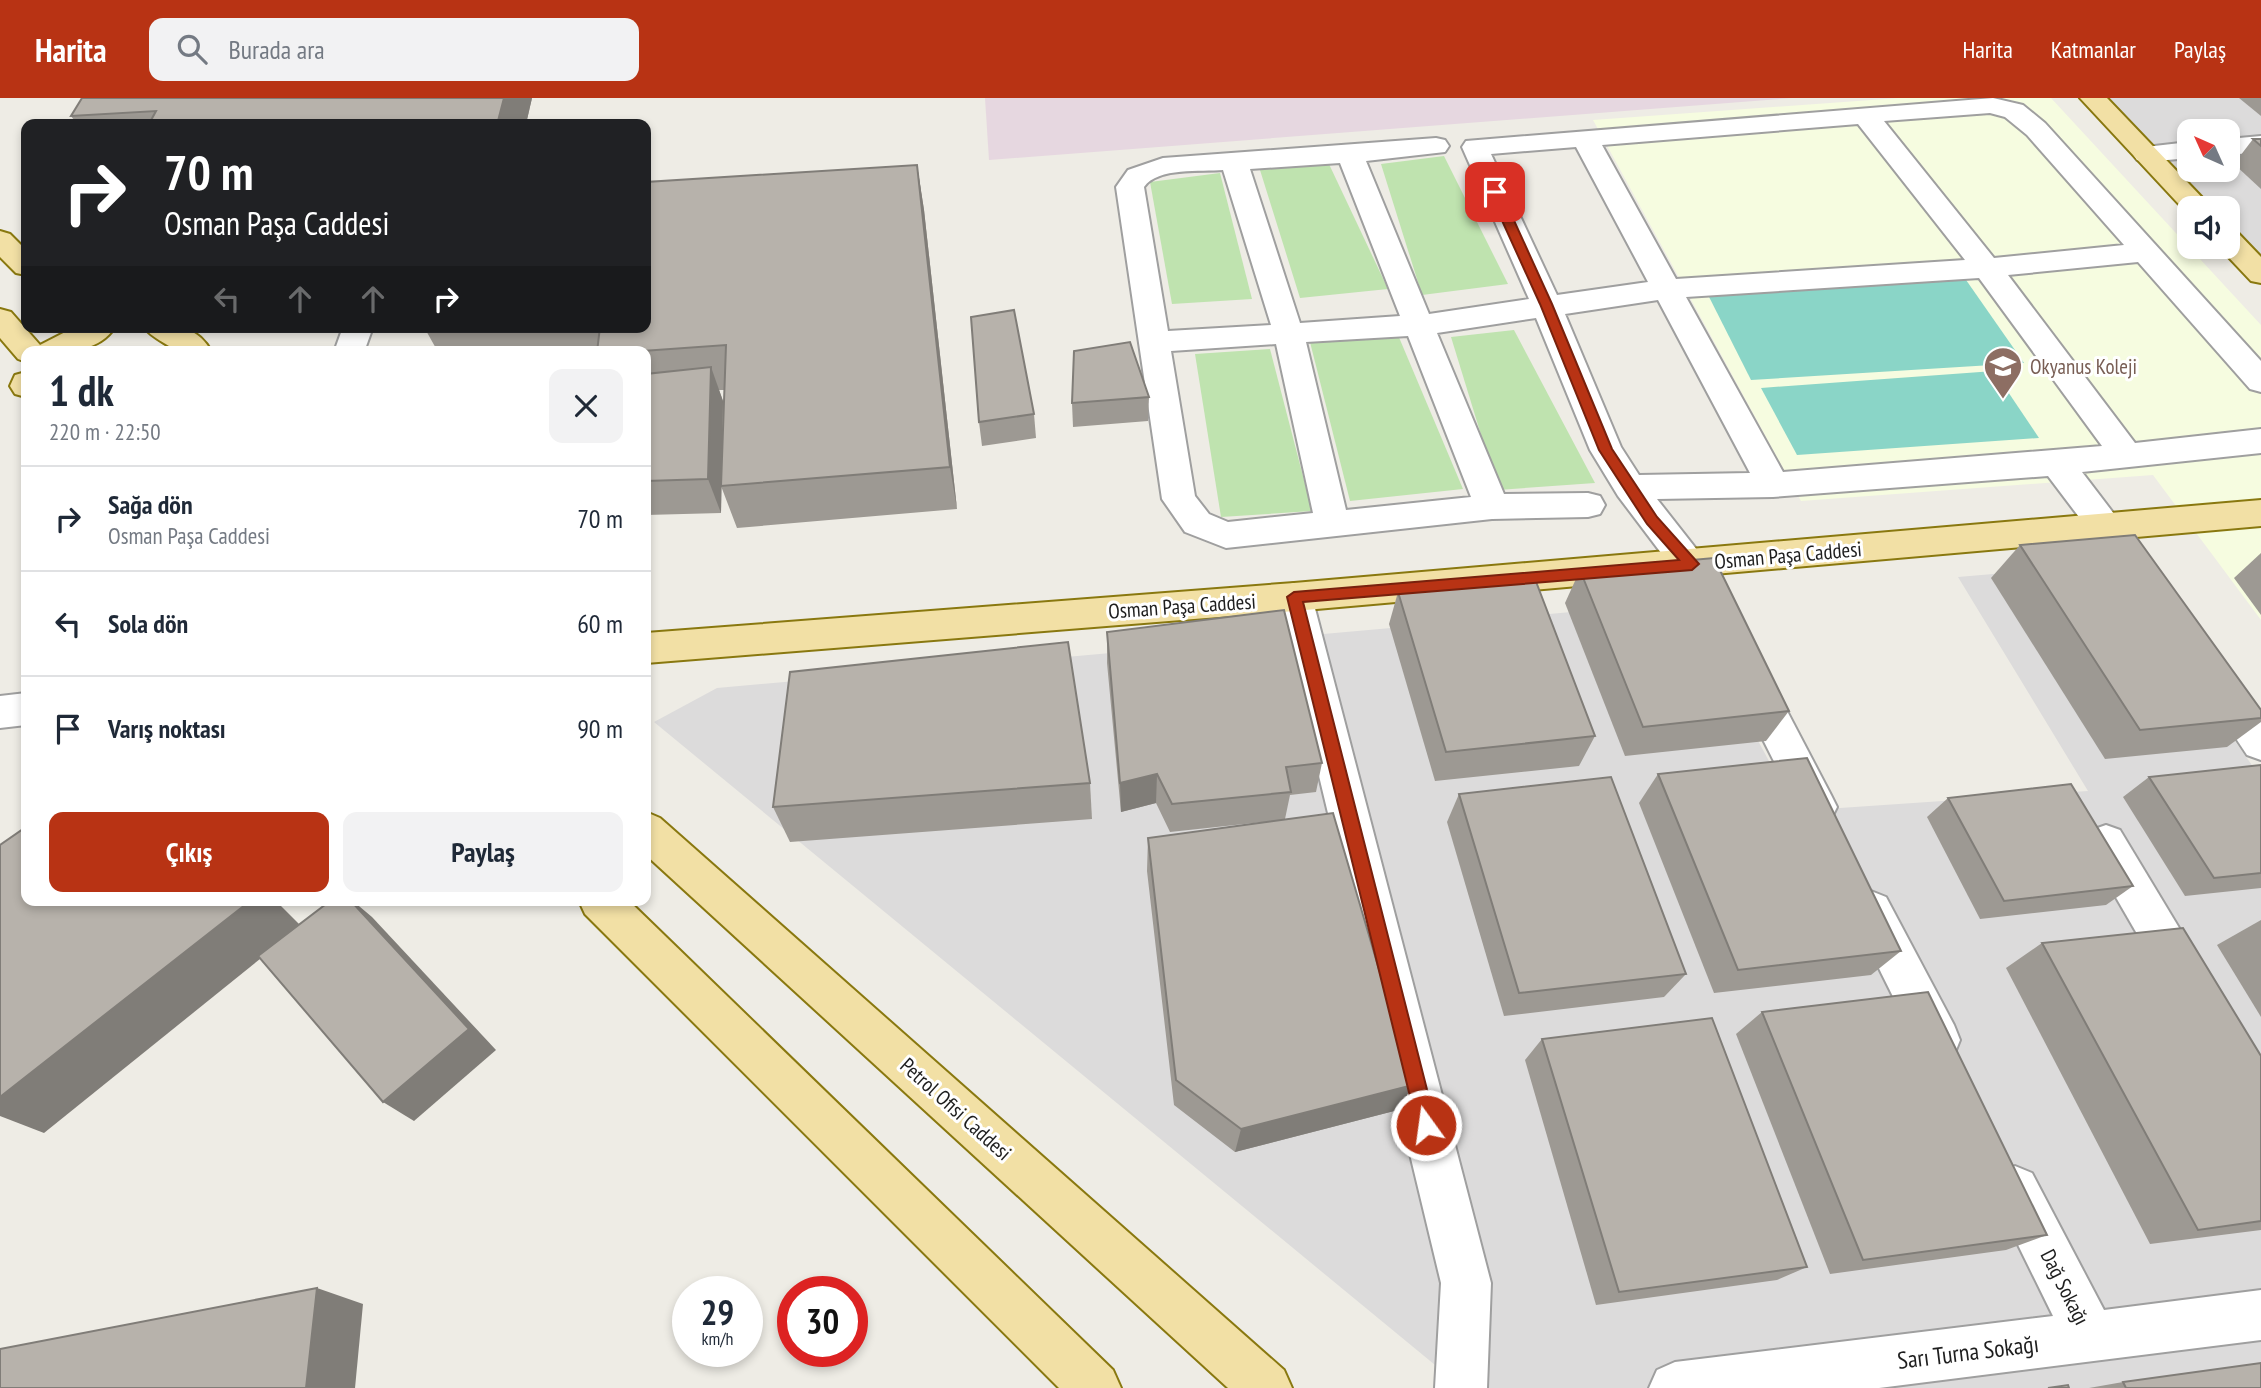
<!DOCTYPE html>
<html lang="tr">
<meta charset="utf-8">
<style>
body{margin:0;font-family:"PT Sans Narrow",sans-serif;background:#f2f2f3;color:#1f2937;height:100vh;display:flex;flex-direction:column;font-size:26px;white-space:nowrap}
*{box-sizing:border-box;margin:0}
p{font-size:23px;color:#747a83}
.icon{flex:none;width:38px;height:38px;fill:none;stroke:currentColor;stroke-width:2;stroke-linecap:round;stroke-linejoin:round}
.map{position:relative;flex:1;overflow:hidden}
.side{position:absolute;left:21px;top:248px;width:630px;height:560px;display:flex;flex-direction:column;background:#fff;border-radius:14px;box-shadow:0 4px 10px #0003}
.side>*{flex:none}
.top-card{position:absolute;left:21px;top:21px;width:630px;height:214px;border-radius:14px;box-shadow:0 4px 10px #0003;background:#202124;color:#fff;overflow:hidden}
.needle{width:46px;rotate:315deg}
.controls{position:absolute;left:2177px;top:21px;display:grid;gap:14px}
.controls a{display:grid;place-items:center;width:63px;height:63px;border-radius:14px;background:#fff;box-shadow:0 4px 10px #0003;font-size:35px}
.speed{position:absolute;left:672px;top:1178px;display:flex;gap:14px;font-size:35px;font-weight:700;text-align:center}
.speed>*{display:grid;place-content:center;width:91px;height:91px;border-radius:50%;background:#fff;box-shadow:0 4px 10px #0003;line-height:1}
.speed small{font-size:18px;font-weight:400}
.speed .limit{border:10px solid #d22;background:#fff;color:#111}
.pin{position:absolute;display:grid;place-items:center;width:60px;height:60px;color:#fff;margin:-30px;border-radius:14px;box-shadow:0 4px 10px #0006}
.me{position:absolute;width:77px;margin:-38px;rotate:346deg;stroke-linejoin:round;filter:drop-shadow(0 0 5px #0008)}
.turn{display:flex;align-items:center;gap:24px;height:147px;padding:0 28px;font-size:32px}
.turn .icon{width:91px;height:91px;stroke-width:2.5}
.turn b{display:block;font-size:49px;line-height:60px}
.lanes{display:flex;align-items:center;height:66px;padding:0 28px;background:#0003;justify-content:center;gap:35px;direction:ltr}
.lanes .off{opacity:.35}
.round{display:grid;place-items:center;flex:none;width:74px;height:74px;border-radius:14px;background:#f2f2f3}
.overview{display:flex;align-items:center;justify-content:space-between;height:119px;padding:0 28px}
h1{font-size:42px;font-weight:800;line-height:52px}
.cta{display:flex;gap:14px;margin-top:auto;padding:14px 28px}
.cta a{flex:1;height:80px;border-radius:14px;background:#b83314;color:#fff;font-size:28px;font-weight:800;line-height:80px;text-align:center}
.cta a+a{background:#f2f2f3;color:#1f2937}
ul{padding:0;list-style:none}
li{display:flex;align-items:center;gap:21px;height:105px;padding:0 28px;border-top:2px solid #e0e1e3}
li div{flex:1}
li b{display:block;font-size:26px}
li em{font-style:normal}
header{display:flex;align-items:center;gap:42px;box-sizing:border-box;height:98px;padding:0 35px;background:#b83314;color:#fff}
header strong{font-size:33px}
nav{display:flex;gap:38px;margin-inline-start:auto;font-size:24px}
.search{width:490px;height:63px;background:#f2f2f3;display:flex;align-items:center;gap:18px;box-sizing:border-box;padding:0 24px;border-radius:14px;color:#747a83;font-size:26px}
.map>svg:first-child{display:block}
</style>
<header>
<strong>Harita</strong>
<div class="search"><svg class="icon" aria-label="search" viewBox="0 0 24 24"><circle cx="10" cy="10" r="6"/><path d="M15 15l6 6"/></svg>Burada ara</div>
<nav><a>Harita</a><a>Katmanlar</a><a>Paylaş</a></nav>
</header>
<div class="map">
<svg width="2261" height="1290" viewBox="0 0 2261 1290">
<rect width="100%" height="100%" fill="#eeece5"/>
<!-- residential -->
<g fill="#dcdbdb" fill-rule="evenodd">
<path d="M2099,0H2261V167L2228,132V110H2206ZM2189,33H2228V72H2189Z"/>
<polygon points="2110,466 2261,680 2261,1290 1463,1290 654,624 717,590 1683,504 1796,713 2088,693 1958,479"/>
</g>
<!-- industrial -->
<polygon fill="#e6d7e0" points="985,0 1792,0 989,62"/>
<!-- education -->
<polygon fill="#f6fce0" points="1899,0 2051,0 2261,227 2261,522 2153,377 1801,403 1593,22"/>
<!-- grass -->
<g fill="#bfe3af">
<polygon points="1444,58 1508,186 1422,197 1381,66"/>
<polygon points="1328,64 1388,191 1300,200 1260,72"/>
<polygon points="1220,75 1252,201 1172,206 1150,84"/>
<polygon points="1514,232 1595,385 1498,392 1451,239"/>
<polygon points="1398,237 1463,391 1350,403 1310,244"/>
<polygon points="1270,251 1312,413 1221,419 1195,256"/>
</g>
<!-- pitch -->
<g fill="#8ad5c7">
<polygon points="1957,169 2024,265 1751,282 1701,183"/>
<polygon points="1994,273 2039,340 1797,357 1761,290"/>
</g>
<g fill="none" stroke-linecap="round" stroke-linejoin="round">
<!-- minor casing -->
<g stroke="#9f9f9f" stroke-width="4">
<g id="minor">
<path d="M1993,0L2023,7L2045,25L2261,263V294L2250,291L2138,164L2008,177L2135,345L2261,331V355L2082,374L2140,450L2145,459L2140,468L2128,472L2116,468L2048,378L1773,399L1657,401L1701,457L1724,494L1719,504L1706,508L1693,504L1677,476L1618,398L1590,352L1536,220L1437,235L1504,396L1588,395L1600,398L1605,407L1600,416L1588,419L1492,421L1226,450L1185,434L1162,401L1116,89L1128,72L1163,60L1436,40L1445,42L1449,48L1445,54L1366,63L1429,216L1529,201L1462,49L1466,43ZM1990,15L2005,19L2027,37L2124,147L1994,160L1884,23ZM1858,26L1965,162L1676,181L1602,47ZM1576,49L1648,184L1557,197L1491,56ZM1340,65L1400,218L1300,225L1250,71ZM1223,72L1271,227L1168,233L1144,89C1158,69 1201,74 1223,72ZM1979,180L2102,348L1783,374L1686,199ZM1658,202L1750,375L1639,377L1621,349L1565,216ZM1408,238L1471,399L1346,412L1306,244ZM1276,246L1313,415L1228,424L1209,416L1195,398L1171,253Z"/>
<polygon points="2261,38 2261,54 2228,57 2228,41"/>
<polygon points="2189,44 2189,60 2146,64 2137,62 2133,56 2137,50"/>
<polygon points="343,229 373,229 364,254 334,254"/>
<polygon points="1294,485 1307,489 1312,499 1491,1185 1487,1290 1435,1290 1441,1185 1276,499 1281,489"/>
<polygon points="1752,567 1765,571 1831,697 1837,709 1831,721 1817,726 1803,721 1733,582 1739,571"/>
<polygon points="2220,573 2233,577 2261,616 2261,662 2247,657 2201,588 2207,577"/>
<polygon points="26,595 26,627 0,630 0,598"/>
<polygon points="2106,727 2120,732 2199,863 2206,877 2199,891 2184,897 2169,891 2092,758 2086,745 2092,732"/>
<polygon points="1871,793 1886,799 1954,927 1960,942 1954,957 1938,963 1922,957 1850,812 1856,799"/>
<polygon points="2015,1068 2032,1075 2104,1212 2261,1192 2261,1242 1879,1290 1649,1290 1657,1272 1675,1264 2053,1218 1991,1092 1998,1075"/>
</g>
</g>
<!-- major casing -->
<g stroke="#89780f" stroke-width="4">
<g id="major">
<polygon points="2080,0 2107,0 2212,110 2189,110 2188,116"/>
<polygon points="2228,132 2238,135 2261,159 2261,185 2251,183 2219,149 2228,149"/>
<polygon points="0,133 10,136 26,152 26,177 16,175 0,159"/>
<path d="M0,211L11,214L40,247L75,229H115C97,258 55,254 26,254V264L18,261L0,240Z"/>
<path d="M144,229C175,229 194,224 212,254H177C167,245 151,240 144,229Z"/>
<polygon points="26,274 26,299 15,296 10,288 15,277"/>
<polygon points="2261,402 2261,428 1294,513 646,565 646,535 1294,485"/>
<polygon points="646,714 660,720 1284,1272 1292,1290 1228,1290 646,757"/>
<polygon points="579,803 629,803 1113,1272 1121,1290 1059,1290 585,816"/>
</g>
</g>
<!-- minor -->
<use href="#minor" fill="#fff" fill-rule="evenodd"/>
<!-- major -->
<use href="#major" fill="#f2e0a5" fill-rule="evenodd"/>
</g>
<!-- wall -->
<g fill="#9d9993">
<polygon points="82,0 532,0 526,26 77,26 71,18"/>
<polygon points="2239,0 2261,0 2261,18"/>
<polygon points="2253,41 2261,41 2261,91 2234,66"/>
<polygon points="917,67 924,112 957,411 737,430 721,388 725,292 719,292 723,303 721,415 646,417 646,254 597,254 598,250 548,254 438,254 424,229 646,229"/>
<polygon points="1149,299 1148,323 1073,329 1072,305"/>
<polygon points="1034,316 1036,340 982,348 979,324"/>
<polygon points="2020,447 2261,612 2261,624 2227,649 2105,661 1991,480"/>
<polygon points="2261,455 2261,517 2234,480"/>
<polygon points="1580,472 1789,613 1766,643 1625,658 1565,505"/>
<polygon points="1398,494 1595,638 1579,668 1435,683 1389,526"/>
<polygon points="1107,534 1322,665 1316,694 1290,697 1285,721 1413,987 1398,1012 1235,1054 1174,1007 1147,773 1148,740 1263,724 1170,734 1156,705 1121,714 1107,565"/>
<polygon points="2261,667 2261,790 2185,798 2123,699 2149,679"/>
<polygon points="1658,676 1901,853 1871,877 1714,895 1639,705"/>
<polygon points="1090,685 1092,721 790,744 773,709"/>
<polygon points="1459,696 1686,876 1664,899 1504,918 1447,724"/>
<polygon points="1948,700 2133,788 2106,807 1980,821 1927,719"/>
<polygon points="2261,822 2261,919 2217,847"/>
<polygon points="2042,845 2261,958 2261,1132 2150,1146 2006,870"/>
<polygon points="1762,914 2047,1137 2006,1152 1830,1176 1736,936"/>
<polygon points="1542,941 1807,1169 1777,1182 1596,1207 1525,962"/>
<polygon points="2123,1284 2261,1290 2089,1290"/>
</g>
<!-- shaded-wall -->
<g fill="#807d78">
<polygon points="504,0 532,0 526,26 500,26 498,23"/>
<polygon points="917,67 924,112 957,411 950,369"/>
<polygon points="711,269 723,303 721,415 708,381"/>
<polygon points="1157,676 1156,705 1121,714 1120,685"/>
<polygon points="250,803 276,803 301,828 44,1035 0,1018 0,999"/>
<polygon points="351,803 353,803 372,819 496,952 414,1023 383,1004"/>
<polygon points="1413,987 1398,1012 1235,1054 1241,1031"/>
<polygon points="317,1190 363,1206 355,1290 306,1290"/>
</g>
<!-- building -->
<g fill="#b7b2ab" stroke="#807d78" stroke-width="2">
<polygon points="82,0 504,0 498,23 446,26 149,26 156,13 71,18"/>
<polygon points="2253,41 2261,41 2261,48"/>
<polygon points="917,67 950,369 721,388 726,247 628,254 597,254 600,229 646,229 646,84"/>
<polygon points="1014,212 1034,316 979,324 971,219"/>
<polygon points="1130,244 1149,299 1072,305 1074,253"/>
<polygon points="711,269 708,381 646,383 646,276"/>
<polygon points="2135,437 2261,612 2261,620 2140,632 2020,447"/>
<polygon points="1714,460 1789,613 1643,629 1580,472"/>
<polygon points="1535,481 1595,638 1446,654 1398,494"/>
<polygon points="1284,512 1322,665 1286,669 1291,694 1172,706 1157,676 1120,685 1107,534"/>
<polygon points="1068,544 1090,685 773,709 790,574"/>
<polygon points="1807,660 1901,853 1738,872 1658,676"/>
<polygon points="2261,667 2261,775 2214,780 2149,679"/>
<polygon points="1611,679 1686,876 1519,895 1459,696"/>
<polygon points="2071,686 2133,788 2004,803 1948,700"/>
<polygon points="1333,715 1413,987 1241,1031 1176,982 1148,740"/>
<polygon points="26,729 26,803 250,803 0,999 0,747"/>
<polygon points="330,803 351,803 469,931 383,1004 258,858"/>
<polygon points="2183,830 2261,958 2261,1123 2198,1132 2042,845"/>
<polygon points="1928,894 2047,1137 1863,1162 1762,914"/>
<polygon points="1712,920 1807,1169 1619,1194 1542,941"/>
<polygon points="317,1190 306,1290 0,1290 0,1251"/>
<polygon points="2261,1265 2261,1290 2126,1290 2123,1284"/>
<polygon points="2068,1287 2069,1290 2048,1290"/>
</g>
<!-- route -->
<polygon fill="#b83314" stroke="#78210d" stroke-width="2" points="1495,91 1501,94 1552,206 1612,351 1657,419 1699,466 1692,472 1303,504 1436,1027 1433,1033 1426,1036 1420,1033 1417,1027 1287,499 1294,494 1679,462 1647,426 1599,352 1540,206 1489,94"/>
<!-- icons -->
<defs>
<g id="school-pin" transform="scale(2.0125)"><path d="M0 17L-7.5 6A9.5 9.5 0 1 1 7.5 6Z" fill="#8d6e63" stroke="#fff"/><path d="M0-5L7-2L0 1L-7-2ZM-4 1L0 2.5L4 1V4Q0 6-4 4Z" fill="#fff"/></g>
</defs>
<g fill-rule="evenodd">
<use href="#school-pin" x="2003" y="268"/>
</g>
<g text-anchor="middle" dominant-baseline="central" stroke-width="6" stroke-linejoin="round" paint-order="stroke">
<!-- education labels -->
<g font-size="21" fill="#785e54" stroke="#fff" text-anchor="start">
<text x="2030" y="268">Okyanus Koleji</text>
</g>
<!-- street labels -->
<g font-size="21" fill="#1e1e1e" stroke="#fff">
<text transform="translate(1788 457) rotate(-5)">Osman Paşa Caddesi</text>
<text transform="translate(1182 508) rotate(-4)">Osman Paşa Caddesi</text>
<text transform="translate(956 1011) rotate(42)">Petrol Ofisi Caddesi</text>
<text transform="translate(2065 1189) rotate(63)">Dağ Sokağı</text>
</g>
<!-- near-street labels -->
<g font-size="24" fill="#1e1e1e" stroke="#fff">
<text transform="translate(1968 1254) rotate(-7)">Sarı Turna Sokağı</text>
</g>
</g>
</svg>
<div class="controls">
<a><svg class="needle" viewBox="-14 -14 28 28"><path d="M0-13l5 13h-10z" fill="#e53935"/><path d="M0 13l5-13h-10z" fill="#747a83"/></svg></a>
<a><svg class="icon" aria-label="sound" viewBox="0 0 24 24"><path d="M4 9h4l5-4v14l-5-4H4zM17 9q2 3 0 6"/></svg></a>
</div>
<div class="speed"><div>29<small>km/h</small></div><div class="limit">30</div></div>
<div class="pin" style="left:1495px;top:94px;background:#d93025"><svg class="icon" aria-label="arrive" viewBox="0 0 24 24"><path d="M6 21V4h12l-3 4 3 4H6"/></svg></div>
<svg class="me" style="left:1426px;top:1027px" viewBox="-20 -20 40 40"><circle r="17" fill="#b83314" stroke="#fff" stroke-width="3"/><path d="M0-11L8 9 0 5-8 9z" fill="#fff"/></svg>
<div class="top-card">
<div class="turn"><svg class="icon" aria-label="right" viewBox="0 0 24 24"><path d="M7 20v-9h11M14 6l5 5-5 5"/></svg><div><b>70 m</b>Osman Paşa Caddesi</div></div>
<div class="lanes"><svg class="icon off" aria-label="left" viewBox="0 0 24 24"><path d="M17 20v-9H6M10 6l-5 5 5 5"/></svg><svg class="icon off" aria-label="ahead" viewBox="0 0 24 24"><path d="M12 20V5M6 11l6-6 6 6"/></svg><svg class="icon off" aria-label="ahead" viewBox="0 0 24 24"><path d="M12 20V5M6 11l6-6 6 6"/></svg><svg class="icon" aria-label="right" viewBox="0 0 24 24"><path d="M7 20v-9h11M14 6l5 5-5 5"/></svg></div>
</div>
<section class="side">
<div class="overview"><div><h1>1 dk</h1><p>220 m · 22:50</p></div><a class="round"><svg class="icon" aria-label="close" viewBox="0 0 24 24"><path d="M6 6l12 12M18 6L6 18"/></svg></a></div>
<ul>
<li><svg class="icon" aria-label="right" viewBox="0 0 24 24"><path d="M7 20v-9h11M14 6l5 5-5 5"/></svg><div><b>Sağa dön</b><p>Osman Paşa Caddesi</p></div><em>70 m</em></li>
<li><svg class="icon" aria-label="left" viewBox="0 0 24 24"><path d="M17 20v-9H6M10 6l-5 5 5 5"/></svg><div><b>Sola dön</b></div><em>60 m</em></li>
<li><svg class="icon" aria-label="arrive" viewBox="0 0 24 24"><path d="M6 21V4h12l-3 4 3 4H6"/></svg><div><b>Varış noktası</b></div><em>90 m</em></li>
</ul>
<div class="cta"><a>Çıkış</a><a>Paylaş</a></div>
</section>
</div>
